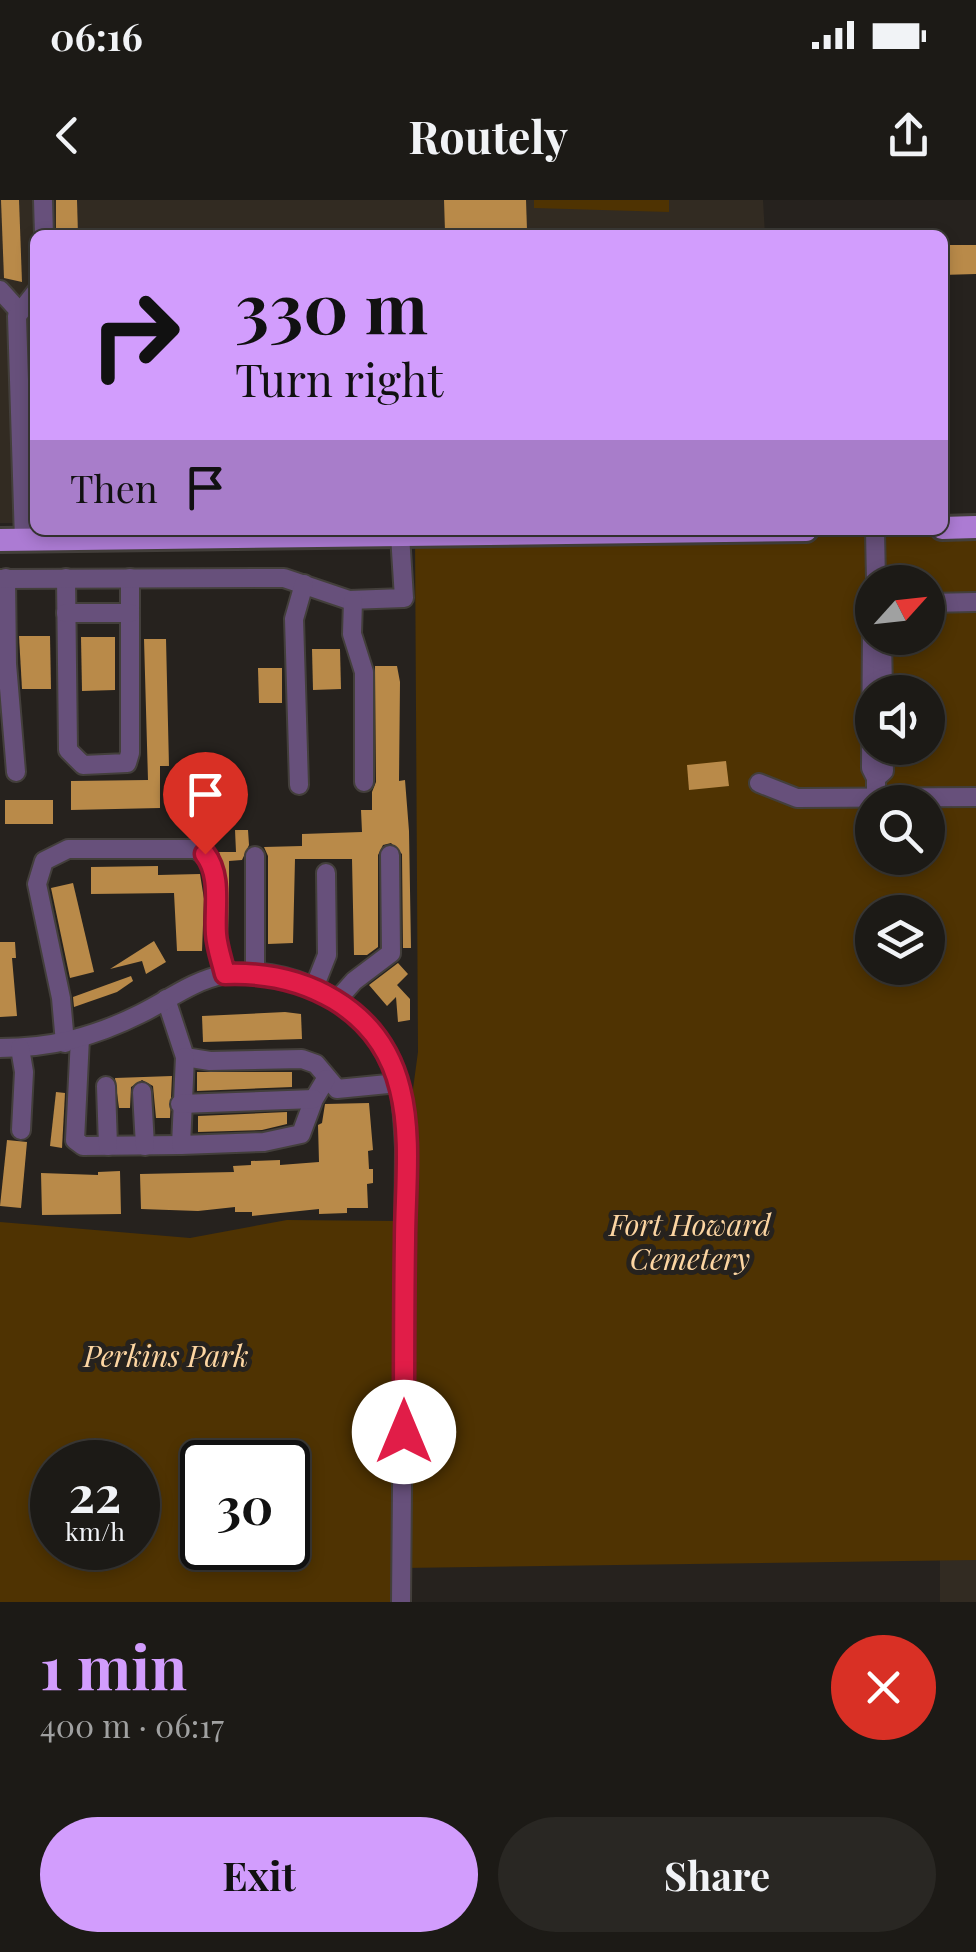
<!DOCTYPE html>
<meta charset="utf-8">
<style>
body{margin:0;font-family:"Playfair Display",serif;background:#292723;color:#f1f3f6;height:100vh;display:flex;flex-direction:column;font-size:38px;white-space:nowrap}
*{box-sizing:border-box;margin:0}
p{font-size:32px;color:#a0a1a1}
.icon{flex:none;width:55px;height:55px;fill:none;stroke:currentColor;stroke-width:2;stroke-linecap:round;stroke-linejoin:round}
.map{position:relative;height:1402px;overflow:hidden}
.details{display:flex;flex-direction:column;background:#1c1a16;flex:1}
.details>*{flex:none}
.guide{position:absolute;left:30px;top:30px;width:918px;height:305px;border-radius:15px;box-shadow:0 5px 15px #0003,0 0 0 2px #3a3835;background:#d29dfd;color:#111;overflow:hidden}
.needle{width:65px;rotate:63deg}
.controls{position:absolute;left:855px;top:365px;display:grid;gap:20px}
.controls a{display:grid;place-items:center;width:90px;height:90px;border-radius:50%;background:#1c1a16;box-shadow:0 5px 15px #0003,0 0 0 2px #3a3835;font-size:50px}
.speed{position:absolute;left:30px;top:1240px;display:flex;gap:20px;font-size:50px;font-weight:700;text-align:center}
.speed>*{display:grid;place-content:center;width:130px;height:130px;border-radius:50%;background:#1c1a16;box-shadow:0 5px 15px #0003,0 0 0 2px #3a3835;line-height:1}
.speed small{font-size:25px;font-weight:400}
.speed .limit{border:5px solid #111;border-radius:15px;background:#fff;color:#111}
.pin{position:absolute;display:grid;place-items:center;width:85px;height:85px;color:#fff;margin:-102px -42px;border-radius:50% 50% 50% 0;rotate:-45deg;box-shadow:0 0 10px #0007}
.pin .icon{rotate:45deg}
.me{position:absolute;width:110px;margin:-55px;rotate:0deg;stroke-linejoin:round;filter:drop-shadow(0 0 8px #0008)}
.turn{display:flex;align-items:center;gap:35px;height:210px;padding:0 40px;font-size:45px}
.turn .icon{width:130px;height:130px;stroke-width:2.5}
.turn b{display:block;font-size:70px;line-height:85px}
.then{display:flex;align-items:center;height:95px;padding:0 40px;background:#0003;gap:20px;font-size:38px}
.round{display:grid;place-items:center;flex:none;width:105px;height:105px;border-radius:52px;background:#292723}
.overview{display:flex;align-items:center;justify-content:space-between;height:170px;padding:0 40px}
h1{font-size:60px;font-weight:700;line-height:75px;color:#d29dfd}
.cta{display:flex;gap:20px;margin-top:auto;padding:20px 40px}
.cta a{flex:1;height:115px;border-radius:60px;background:#d29dfd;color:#111;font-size:40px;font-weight:700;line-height:115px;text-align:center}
.cta a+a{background:#292723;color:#f1f3f6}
.status{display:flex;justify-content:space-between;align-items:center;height:70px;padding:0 50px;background:#1c1a16;direction:ltr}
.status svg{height:28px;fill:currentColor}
header{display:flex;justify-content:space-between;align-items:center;height:130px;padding:0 40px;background:#1c1a16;font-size:45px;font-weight:700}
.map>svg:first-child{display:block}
</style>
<div class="status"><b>06:16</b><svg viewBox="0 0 49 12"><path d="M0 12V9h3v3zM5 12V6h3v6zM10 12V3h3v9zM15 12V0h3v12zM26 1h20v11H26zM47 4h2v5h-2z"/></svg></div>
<header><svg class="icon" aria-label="back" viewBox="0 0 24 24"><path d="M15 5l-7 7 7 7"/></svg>Routely<svg class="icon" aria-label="share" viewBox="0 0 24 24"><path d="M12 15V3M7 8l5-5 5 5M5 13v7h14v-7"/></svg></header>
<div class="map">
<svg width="976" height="1402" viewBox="0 0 976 1402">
<rect width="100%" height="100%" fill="#26221e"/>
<!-- built -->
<g fill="#322b22">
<polygon points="0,0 763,0 765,35 35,35 35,323 0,323"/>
<rect x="940" y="1360" width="36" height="42"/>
</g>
<!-- green -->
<g fill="#4f3302" fill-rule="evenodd">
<polygon points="534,0 669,0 669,12 534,8"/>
<path d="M976,327V1360L402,1368L401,1402H0V1022L190,1038L287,1020L394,1021V1044H405V948L418,852L415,337ZM872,382H928V438H872ZM872,492H928V548H872ZM872,602H928V658H872ZM872,712H928V768H872ZM52,1262H138V1348H52ZM202,1262H288V1348H202Z"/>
</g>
<!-- building -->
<g fill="#b98a49">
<polygon points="1,0 19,0 22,82 4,78"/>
<polygon points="56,0 77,0 78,35 56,35"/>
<polygon points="444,0 526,0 527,30 445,32"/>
<polygon points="942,45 976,45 976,74 942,75"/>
<polygon points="19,436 50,436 51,489 22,489"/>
<polygon points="81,437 115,437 115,490 82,491"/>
<polygon points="144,439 166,439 169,566 160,566 160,608 71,610 71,581 148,580"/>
<polygon points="312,449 340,449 341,489 313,490"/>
<polygon points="375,466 397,466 400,482 399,581 405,580 409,631 411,748 403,748 402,654 391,643 383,645 378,655 378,747 367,755 354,755 352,659 295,659 293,743 268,744 268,656 264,647 302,646 302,634 362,632 361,610 372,610 372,592 376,582"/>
<polygon points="258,468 282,468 282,503 259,503"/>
<polygon points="726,561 729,586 689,590 687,565"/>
<rect x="5" y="600" width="48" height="24"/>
<polygon points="235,630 248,630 249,645 242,660 229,661 229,737 228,685 219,652 236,652"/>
<polygon points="158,666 158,675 200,674 204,699 202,751 177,751 174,693 91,694 91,667"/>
<polygon points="73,683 94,772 70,778 51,688"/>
<polygon points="154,741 166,762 146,774 142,761 110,769"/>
<polygon points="0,742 15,742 16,758 12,758 17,816 0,817"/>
<polygon points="398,763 408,774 397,785 410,799 410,820 398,822 396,797 387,806 369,785"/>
<polygon points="131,776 133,781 117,792 74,807 73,797"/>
<polygon points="285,812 301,814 302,839 203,842 202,816"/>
<polygon points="197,872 292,872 292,887 197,891"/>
<polygon points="172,876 170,918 156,918 153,886 142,880 131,887 130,908 119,908 115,878"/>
<polygon points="56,892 65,893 62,948 50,946"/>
<polygon points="369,903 373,950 368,951 369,969 373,969 373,983 367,984 368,1008 347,1008 347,1013 319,1014 319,1009 252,1016 252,1012 235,1012 235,1007 198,1011 141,1009 140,974 234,972 233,966 251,965 251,961 280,960 280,965 319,962 318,925 322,923 325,904"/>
<polygon points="287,912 287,924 262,930 198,932 198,916"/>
<polygon points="7,940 27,942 21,1008 0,1006"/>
<polygon points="120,971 121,1014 42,1015 41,973 98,975 98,972"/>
</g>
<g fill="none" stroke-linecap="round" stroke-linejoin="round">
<!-- minor casing -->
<g stroke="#433f3b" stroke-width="22">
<g id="minor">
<polyline points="43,0 44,35"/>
<polyline points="0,90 19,111"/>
<polyline points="875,330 876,382"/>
<polyline points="24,340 17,116 35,93"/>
<polyline points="6,378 7,464 16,572"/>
<polyline points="66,378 68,550 83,565 127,563 130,553 130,378"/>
<polyline points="0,379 284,378 349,400 404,398 400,335"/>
<polyline points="353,400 352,434 364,472 364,582"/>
<polyline points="928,403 976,402"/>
<polyline points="66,413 130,413"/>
<polyline points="872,426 871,568 876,578 876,597"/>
<polyline points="882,438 883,492"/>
<polyline points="876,578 884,571 883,548"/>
<polyline points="759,583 797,598 976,597"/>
<polyline points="299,585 294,419 304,384"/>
<polyline points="255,773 255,656"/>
<polyline points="314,788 327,755 326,673"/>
<polyline points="166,799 185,857 210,861 302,859 316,864 337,889 398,883"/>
<polyline points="338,799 354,781 391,753 390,655"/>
<polyline points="80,838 75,940 83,946 181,945"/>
<path d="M65,843L61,798L37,684L44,661L68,649H196C225,665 214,706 216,733C217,747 222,761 225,774"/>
<path d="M0,848C51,848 94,837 140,814C167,801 192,781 222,775C285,761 362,801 389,858C403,886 403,917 405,948L401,1402"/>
<polyline points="20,848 24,872 21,930"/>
<polyline points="185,857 181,945 264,942 301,934 314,899 326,879"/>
<polyline points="106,886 108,946"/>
<polyline points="142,892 145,946"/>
<polyline points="180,904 314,899"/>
</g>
</g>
<!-- major casing -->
<g stroke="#433f3b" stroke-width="28">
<g id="major">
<polyline points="942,328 976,327"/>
<polyline points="0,340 806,330"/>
</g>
</g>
<!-- minor -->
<use href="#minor" stroke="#67507b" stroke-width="18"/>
<!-- major -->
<use href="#major" stroke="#ac7bd3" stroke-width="22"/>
</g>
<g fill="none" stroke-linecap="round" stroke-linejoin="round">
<!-- route casing -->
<g stroke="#92132f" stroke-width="25">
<path id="route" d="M205,654C222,676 214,708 216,734C217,748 222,761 225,774C303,771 380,807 400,889C412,936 405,992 405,1041C404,1105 404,1168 404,1232"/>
</g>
<!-- route -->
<use href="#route" stroke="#e11d48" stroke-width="18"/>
</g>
<g text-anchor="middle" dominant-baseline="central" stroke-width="10" stroke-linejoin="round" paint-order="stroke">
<!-- park labels -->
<g font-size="30" font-style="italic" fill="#fcd5a2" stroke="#26221e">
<text x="690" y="1024">Fort Howard<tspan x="690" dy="34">Cemetery</tspan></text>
<text x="166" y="1155">Perkins Park</text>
</g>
</g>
</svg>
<div class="controls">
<a><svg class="needle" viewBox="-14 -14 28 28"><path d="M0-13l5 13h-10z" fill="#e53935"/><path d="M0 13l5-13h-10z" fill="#a0a1a1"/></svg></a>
<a><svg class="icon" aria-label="sound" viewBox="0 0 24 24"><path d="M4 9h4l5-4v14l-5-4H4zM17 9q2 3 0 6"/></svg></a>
<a><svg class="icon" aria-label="search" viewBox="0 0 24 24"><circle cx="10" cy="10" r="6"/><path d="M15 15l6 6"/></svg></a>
<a><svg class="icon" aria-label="layers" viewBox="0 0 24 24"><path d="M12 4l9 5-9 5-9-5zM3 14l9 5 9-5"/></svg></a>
</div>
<div class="speed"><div>22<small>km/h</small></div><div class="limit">30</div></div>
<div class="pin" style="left:205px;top:654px;background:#d93025"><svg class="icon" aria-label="arrive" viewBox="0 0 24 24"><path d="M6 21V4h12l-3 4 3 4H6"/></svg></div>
<svg class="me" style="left:404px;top:1232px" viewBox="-20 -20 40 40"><circle r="19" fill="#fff"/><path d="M0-13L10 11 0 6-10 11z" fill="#e11d48"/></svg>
<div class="guide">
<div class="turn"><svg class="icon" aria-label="right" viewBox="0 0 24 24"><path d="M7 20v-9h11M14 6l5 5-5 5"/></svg><div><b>330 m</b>Turn right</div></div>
<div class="then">Then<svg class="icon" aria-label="arrive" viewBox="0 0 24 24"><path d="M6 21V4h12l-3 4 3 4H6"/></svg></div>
</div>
</div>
<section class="details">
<div class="overview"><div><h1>1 min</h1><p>400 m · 06:17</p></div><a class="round" style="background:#d93025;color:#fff"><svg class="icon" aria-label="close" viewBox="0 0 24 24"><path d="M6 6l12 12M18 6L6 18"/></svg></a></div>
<div class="cta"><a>Exit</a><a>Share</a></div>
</section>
